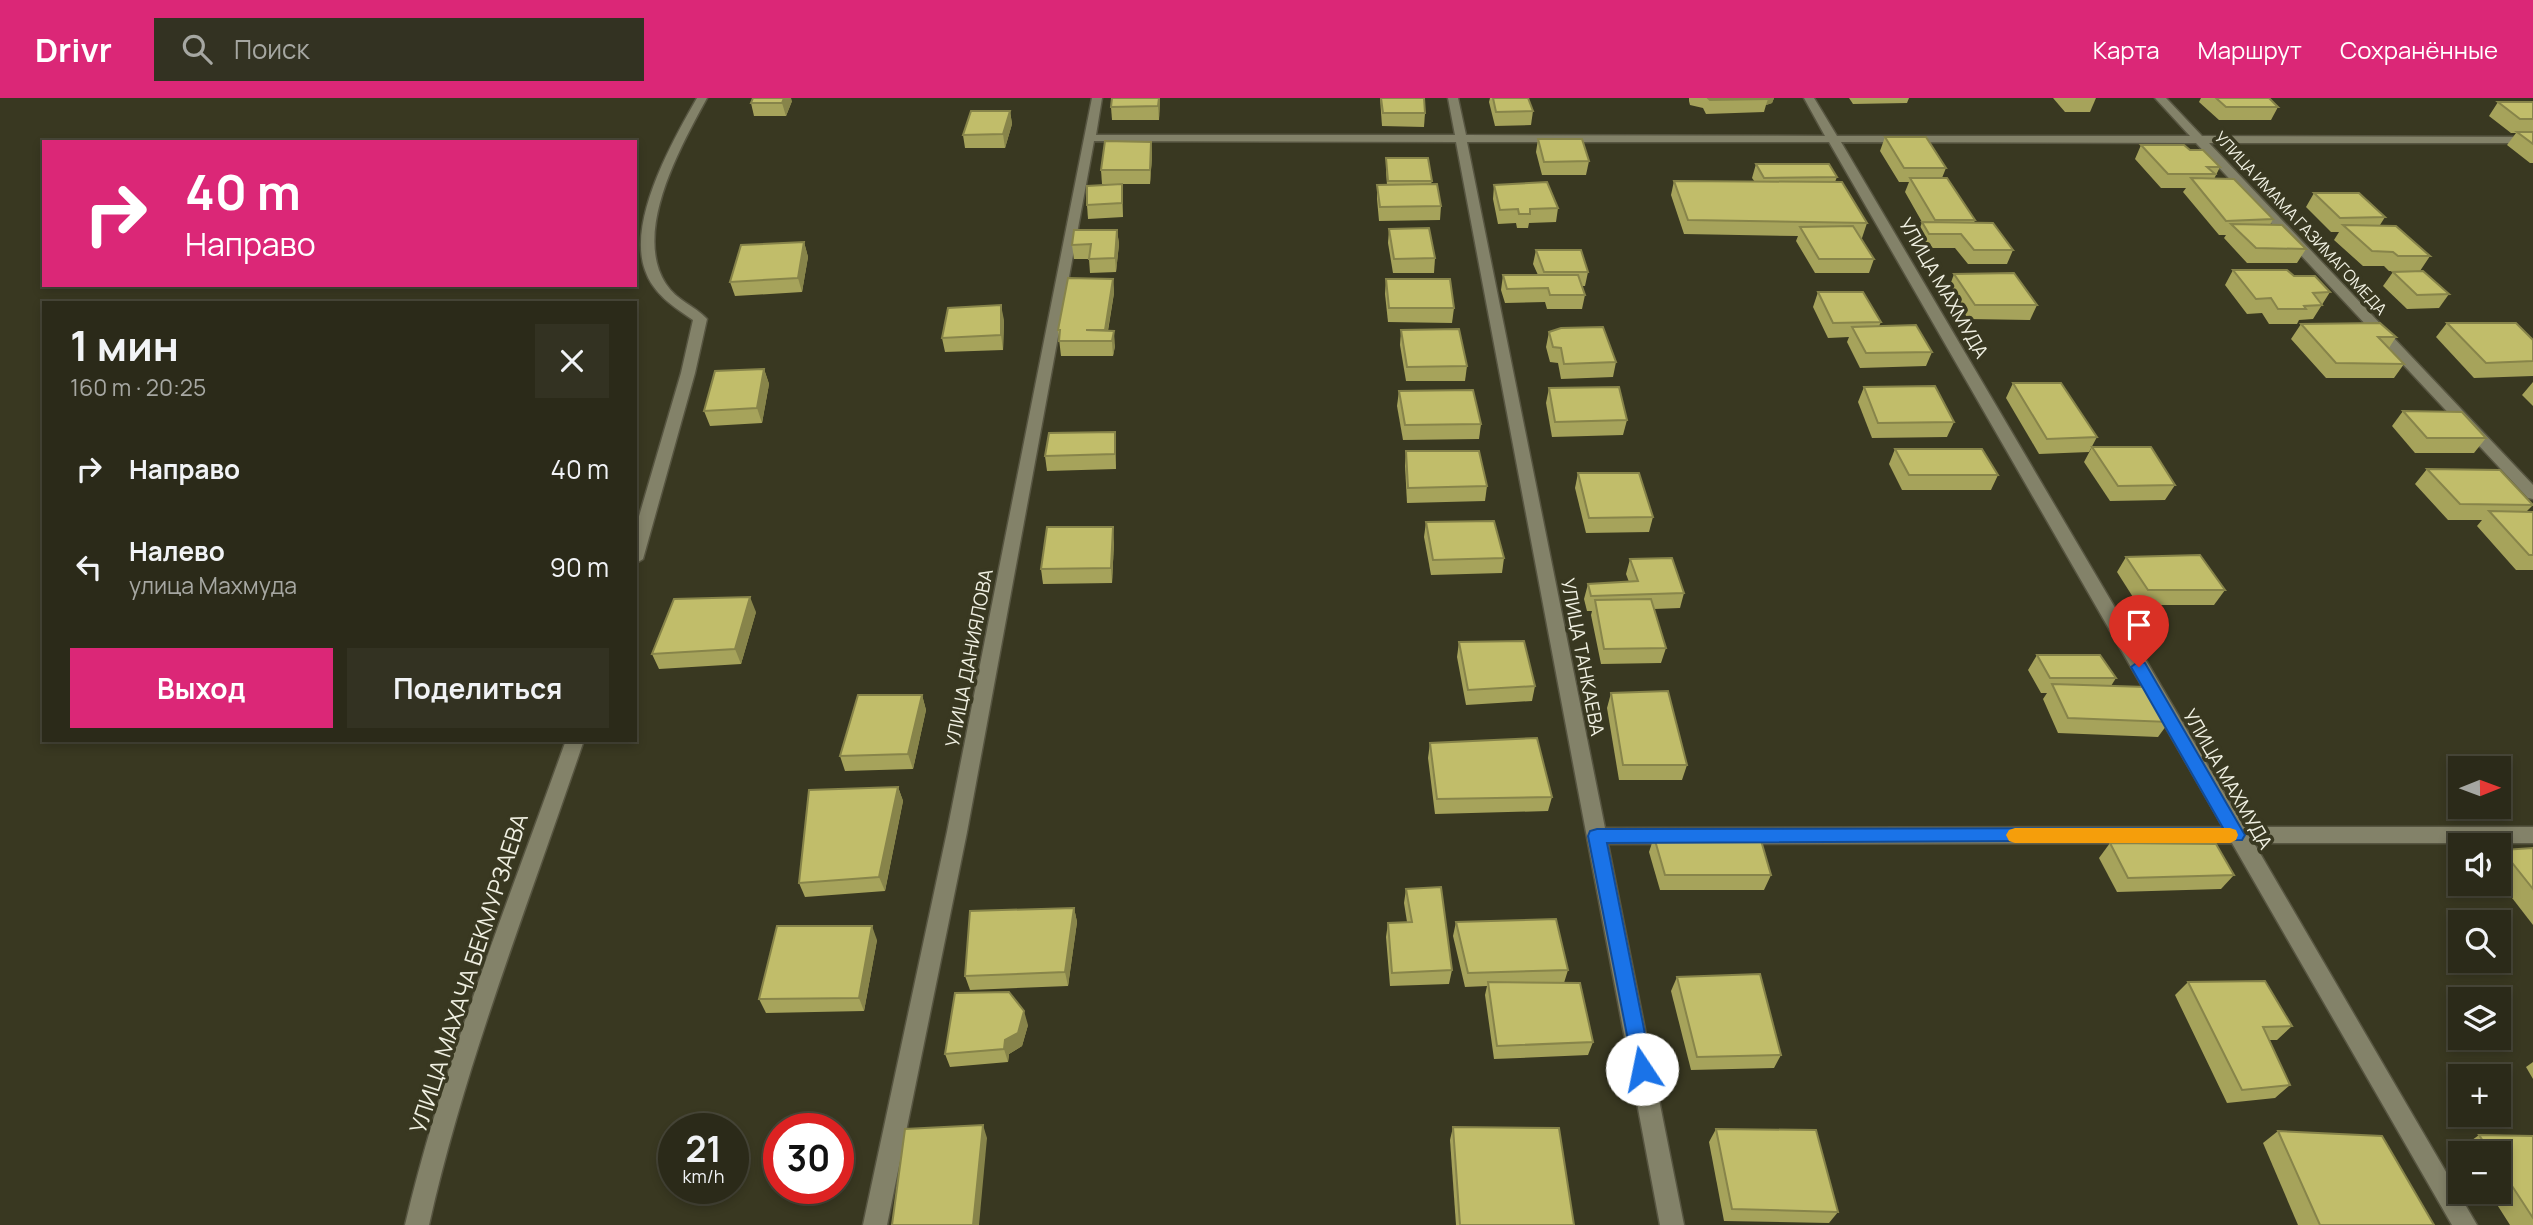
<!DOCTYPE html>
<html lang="ru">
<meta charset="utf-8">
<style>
body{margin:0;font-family:Manrope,sans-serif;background:#333222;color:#f1f3f6;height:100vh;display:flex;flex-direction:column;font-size:26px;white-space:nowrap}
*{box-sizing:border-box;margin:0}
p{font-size:23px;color:#a6a7a2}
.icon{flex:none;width:38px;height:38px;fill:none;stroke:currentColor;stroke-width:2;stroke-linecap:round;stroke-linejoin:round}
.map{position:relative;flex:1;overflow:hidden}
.sheet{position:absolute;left:42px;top:203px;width:595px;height:441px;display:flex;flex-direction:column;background:#2b2a19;border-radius:0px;box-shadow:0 4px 10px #0003,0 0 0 2px #474638}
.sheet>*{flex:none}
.guide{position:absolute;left:42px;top:42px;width:595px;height:147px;border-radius:0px;box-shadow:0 4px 10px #0003,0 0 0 2px #474638;background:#db2777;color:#fff;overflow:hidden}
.needle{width:46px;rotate:89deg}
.controls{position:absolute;left:2448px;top:658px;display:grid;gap:14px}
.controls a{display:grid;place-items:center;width:63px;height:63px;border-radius:0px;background:#2b2a19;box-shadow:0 4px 10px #0003,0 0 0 2px #474638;font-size:35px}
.speed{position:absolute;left:658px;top:1015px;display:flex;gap:14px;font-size:35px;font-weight:700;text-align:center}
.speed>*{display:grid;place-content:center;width:91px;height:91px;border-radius:50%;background:#2b2a19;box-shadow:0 4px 10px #0003,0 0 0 2px #474638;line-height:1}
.speed small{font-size:18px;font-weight:400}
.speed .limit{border:10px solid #d22;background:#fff;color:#111}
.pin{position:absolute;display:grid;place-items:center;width:60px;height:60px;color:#fff;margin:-72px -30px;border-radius:50% 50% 50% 0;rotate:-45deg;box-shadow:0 0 7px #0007}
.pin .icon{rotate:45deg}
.me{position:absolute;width:77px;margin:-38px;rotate:349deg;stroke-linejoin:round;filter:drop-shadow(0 0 5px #0008)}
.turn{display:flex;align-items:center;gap:24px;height:147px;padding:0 28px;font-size:32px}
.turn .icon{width:91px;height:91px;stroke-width:2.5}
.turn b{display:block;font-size:49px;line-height:60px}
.round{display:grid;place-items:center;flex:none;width:74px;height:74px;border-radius:0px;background:#333222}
.head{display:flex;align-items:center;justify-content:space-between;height:119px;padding:0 28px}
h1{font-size:42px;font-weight:700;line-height:52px}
.cta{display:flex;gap:14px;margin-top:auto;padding:14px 28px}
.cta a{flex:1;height:80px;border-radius:0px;background:#db2777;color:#fff;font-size:28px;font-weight:700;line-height:80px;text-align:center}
.cta a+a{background:#333222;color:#f1f3f6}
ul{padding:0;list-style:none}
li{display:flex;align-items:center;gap:21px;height:98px;padding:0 28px}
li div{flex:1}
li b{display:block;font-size:26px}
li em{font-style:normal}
header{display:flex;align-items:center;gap:42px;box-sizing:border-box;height:98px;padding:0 35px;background:#db2777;color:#fff}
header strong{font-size:33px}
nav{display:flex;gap:38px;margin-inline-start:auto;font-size:24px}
.search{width:490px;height:63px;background:#333222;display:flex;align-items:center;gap:18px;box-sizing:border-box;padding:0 24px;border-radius:0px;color:#a6a7a2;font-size:26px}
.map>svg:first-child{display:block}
</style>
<header>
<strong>Drivr</strong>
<div class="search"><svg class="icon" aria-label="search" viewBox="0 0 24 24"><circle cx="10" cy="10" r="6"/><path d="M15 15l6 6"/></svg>Поиск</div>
<nav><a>Карта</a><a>Маршрут</a><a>Сохранённые</a></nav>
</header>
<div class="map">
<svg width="2533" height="1127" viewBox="0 0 2533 1127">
<rect width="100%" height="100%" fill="#393821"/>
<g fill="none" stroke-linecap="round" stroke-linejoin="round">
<!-- minor casing -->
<g stroke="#575541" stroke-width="3">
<g id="minor">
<path d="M697,0H707C681,48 632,134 666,186C676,202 695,208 707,221L695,275L643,461L635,466V432L681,275L693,222C674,209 653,196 645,172C627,123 673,42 697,0Z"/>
<path d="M1092,0H1102L1096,37H1455L1448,0H1458L1466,37L1825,38L1804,0H1814L1837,38H2190L2155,0H2166L2202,38L2533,39V45H2209L2533,387V401L2528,400L2196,45L1841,44L2244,729H2533V745H2254L2477,1127H2452L2232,745L1608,746L1684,1127H1660L1456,44L1094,43L967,734L887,1127H863L947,734ZM1467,44H1829L2223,729L1605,730Z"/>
<path d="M566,642H584C530,802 466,962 429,1127H405C444,962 509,802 566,642Z"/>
</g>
</g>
<!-- minor -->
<use href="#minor" fill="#838269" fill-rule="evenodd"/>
</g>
<!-- wall -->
<g fill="#a6a35b">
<polygon points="1112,0 1160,0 1159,22 1112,22 1111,9"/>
<polygon points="1380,0 1424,0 1425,15 1424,29 1382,28"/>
<polygon points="1490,0 1528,0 1533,13 1531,27 1495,28 1489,4"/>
<polygon points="1689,0 1774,0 1772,5 1766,7 1764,14 1706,16 1703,10 1690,7 1689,3"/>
<polygon points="1849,0 1909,0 1907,5 1853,6"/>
<polygon points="2053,0 2096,0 2090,14 2065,14"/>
<polygon points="2201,0 2269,0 2278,9 2271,22 2219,22 2199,4"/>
<polygon points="792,3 786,18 754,18 751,5"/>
<polygon points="2498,4 2533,4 2533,65 2530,65 2507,47 2516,35 2511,35 2489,18"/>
<polygon points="1010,13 1012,26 1005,50 965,50 963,37"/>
<polygon points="1885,39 1946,70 1942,80 1975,122 1974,125 2013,152 2007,166 1968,166 1955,150 1924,150 1917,139 1922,124 1905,94 1909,84 1899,84 1880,53"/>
<polygon points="1538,41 1589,63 1586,77 1542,77 1536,54"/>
<polygon points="1151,44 1152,58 1150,86 1102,86 1101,72"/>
<polygon points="2141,47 2190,52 2220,69 2214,81 2273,121 2270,127 2306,151 2297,165 2247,165 2224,140 2226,137 2219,137 2183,94 2186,90 2161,90 2135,61"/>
<polygon points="1386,60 1432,83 1431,86 1441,108 1440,122 1379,123 1377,101 1377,87 1387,87 1386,73"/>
<polygon points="1756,66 1837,79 1835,84 1867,125 1862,140 1861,140 1874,161 1869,175 1815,175 1796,143 1798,138 1684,136 1671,97 1674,83 1755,84 1752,80"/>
<polygon points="1122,86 1123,119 1088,121 1087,107"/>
<polygon points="1494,87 1558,110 1556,124 1529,125 1528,130 1517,130 1516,125 1498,126 1493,101"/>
<polygon points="2314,95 2385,119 2380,127 2430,158 2420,173 2389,173 2384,168 2363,168 2334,142 2339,134 2331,134 2306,109"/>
<polygon points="1389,131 1435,160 1434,175 1393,175 1388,145"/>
<polygon points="1117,132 1119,146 1116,174 1090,175 1089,161 1074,161 1072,147"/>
<polygon points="804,144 808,159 802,194 735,198 730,184"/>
<polygon points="1536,152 1588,174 1585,188 1582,188 1585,197 1582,211 1547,211 1545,204 1505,205 1501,192 1503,177 1538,177 1533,166"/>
<polygon points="2233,172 2294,178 2330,194 2313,221 2299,222 2297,226 2269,226 2262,215 2247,216 2225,187"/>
<polygon points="2393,174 2449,196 2439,210 2407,211 2383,188"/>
<polygon points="1954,176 2037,207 2030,222 1968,221 1949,190"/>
<polygon points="1113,181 1114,195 1108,233 1115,248 1113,258 1061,258 1058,232"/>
<polygon points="1386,181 1454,210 1452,225 1388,224 1385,196"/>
<polygon points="1818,194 1881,224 1879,228 1932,254 1926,268 1860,270 1847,244 1849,239 1828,240 1813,209"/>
<polygon points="1004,222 1003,252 945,254 942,240"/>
<polygon points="2447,225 2533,242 2533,278 2474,280 2436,239"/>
<polygon points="2301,226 2396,239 2389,250 2404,266 2394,280 2326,280 2291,241"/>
<polygon points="1401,232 1467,268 1465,283 1406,283 1400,247"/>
<polygon points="1549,234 1616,264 1613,279 1561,281 1558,265 1550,264 1546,249"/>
<polygon points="764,271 769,286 762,325 710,328 704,313"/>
<polygon points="2533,284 2533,308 2522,297"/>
<polygon points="2013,285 2097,339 2089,354 2039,356 2006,300"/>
<polygon points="1864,289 1954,324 1947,339 1872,340 1858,304"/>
<polygon points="1549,290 1627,322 1623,337 1552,339 1546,305"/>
<polygon points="1399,293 1481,326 1479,341 1403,342 1397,308"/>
<polygon points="2403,313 2486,340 2474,355 2415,355 2392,328"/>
<polygon points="1116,349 1116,371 1047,373 1045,358"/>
<polygon points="2092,349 2175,387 2165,402 2110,403 2084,364"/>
<polygon points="1895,351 1998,377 1991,392 1902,392 1889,366"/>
<polygon points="1406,353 1487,388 1485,403 1407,405 1405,368"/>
<polygon points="2427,371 2533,407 2526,414 2533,414 2533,472 2516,472 2477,428 2482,422 2448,422 2415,386"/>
<polygon points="1578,375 1653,419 1649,434 1586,435 1575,390"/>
<polygon points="1426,424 1504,460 1502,475 1431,477 1424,439"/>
<polygon points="1114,444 1112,485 1043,486 1041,471"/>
<polygon points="2126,459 2225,492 2214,507 2138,507 2117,474"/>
<polygon points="1630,461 1684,495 1680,510 1654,511 1666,550 1661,565 1601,566 1591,517 1592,513 1587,513 1584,501 1588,486 1629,484 1626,476"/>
<polygon points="756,514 741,566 659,571 652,556"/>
<polygon points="1459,544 1535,588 1532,603 1466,607 1457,559"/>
<polygon points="2037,557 2116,580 2111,588 2169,624 2158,639 2058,635 2043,601 2047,595 2041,595 2028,572"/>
<polygon points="1611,595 1687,667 1682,682 1619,682 1607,610"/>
<polygon points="922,597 926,612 913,671 845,673 840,658"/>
<polygon points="1430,645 1552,699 1548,713 1435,716 1428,660"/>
<polygon points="898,689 903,703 885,793 805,799 799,785"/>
<polygon points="1654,739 1771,777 1764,792 1660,792 1649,754"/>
<polygon points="2110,745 2234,777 2221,791 2117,794 2099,760"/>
<polygon points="2533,750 2533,827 2499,783 2499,754 2502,752"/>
<polygon points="1406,791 1452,872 1449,886 1390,888 1386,839 1388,825 1407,824 1404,805"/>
<polygon points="1074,810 1077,824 1068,888 970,892 965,878"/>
<polygon points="1456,824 1568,872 1564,885 1593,944 1588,957 1494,961 1485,897 1487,888 1465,889 1453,838"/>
<polygon points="877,842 864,913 766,915 759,901"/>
<polygon points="1677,879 1781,957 1774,970 1691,972 1671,893"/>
<polygon points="2188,884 2292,928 2277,942 2269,942 2290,987 2275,1000 2227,1005 2175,897"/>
<polygon points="1028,927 1022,948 1009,956 1008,964 950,969 945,956"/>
<polygon points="2533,964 2533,981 2526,969"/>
<polygon points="1453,1029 1574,1127 1456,1127 1450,1042"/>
<polygon points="1716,1031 1838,1114 1829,1125 1724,1123 1709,1044"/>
<polygon points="2278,1033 2434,1127 2298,1127 2263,1045"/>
<polygon points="2479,1037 2533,1038 2533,1127 2510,1127 2489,1094 2499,1094 2499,1055 2464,1055 2461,1050"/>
</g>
<!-- shaded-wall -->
<g fill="#87844a">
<polygon points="784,0 791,0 792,3 786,18 782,5"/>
<polygon points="1159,0 1160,0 1159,22 1158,8"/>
<polygon points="1764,0 1774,0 1772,5 1766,7 1768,1"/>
<polygon points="1010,13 1012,26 1005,50 1003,36"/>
<polygon points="1151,44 1152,58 1150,86 1150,72"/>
<polygon points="1117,132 1119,146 1116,174 1115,160"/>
<polygon points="804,144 808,159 802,194 798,180"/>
<polygon points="1113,181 1114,195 1106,243 1105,232"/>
<polygon points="1001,207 1004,222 1003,252 1001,237"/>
<polygon points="1114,233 1115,248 1113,258 1112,243"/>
<polygon points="764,271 769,286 762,325 757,310"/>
<polygon points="1115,334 1116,349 1116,371 1115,356"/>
<polygon points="1113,429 1114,444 1112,485 1111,470"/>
<polygon points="750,499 756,514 741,566 735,551"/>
<polygon points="922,597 926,612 913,671 908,656"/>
<polygon points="898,689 903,703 885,793 879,779"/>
<polygon points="1074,810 1077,824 1068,888 1065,874"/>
<polygon points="872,828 877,842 864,913 859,900"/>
<polygon points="1024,913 1028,927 1022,948 1009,956 1008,964 1004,951 1005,942"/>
<polygon points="983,1027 987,1040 979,1127 973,1127"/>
</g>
<!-- building -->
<g fill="#c1bd6a" stroke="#87844a" stroke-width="2">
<polygon points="753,0 784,0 782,5 751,5"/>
<polygon points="1112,0 1159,0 1158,8 1111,9"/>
<polygon points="1381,0 1424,0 1425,15 1383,15"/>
<polygon points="1493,0 1528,0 1533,13 1496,14"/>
<polygon points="1708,0 1768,0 1768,1 1710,2"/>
<polygon points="2216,0 2269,0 2278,9 2226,9"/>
<polygon points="2498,4 2533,4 2533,21 2520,21"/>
<polygon points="971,13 1010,13 1003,36 963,37"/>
<polygon points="2517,34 2533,34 2533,46"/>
<polygon points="1885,39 1926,39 1946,70 1904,70"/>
<polygon points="1538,41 1582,41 1589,63 1544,64"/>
<polygon points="1105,43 1151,44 1150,72 1101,72"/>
<polygon points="2141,47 2184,47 2190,52 2203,52 2220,69 2207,69 2215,76 2168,76"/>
<polygon points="1386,60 1428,60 1432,83 1388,83"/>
<polygon points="1756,66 1829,66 1837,79 1764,80"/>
<polygon points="1910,80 1947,80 1975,122 1935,122"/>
<polygon points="2191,80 2234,81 2273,121 2226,123"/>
<polygon points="1674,83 1842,84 1867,125 1688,122"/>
<polygon points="1547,84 1558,110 1530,111 1530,116 1519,116 1518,111 1500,112 1494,87"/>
<polygon points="1122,86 1122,105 1087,107 1087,88"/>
<polygon points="1437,86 1441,108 1380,109 1377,87"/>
<polygon points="2314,95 2359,95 2385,119 2340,120"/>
<polygon points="1922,124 1993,125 2013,152 1974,152 1961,136 1929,136"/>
<polygon points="2231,126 2282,127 2306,151 2256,150"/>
<polygon points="2343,127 2396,128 2430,158 2398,158 2393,154 2372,153"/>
<polygon points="1853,128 1874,161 1819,161 1800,129"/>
<polygon points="1429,130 1435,160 1394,161 1389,131"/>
<polygon points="1074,132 1117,132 1115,160 1089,161 1091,146 1072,147"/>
<polygon points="804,144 798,180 730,184 741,147"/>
<polygon points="1536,152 1581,152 1588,174 1544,174"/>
<polygon points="2233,172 2287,172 2294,178 2315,178 2330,194 2313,195 2322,207 2304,208 2306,211 2278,211 2271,200 2256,201"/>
<polygon points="2423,173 2449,196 2417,197 2393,174"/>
<polygon points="2014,175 2037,207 1975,207 1954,176"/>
<polygon points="1503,177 1578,177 1585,197 1550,197 1548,190 1507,191"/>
<polygon points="1068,180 1113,181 1105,232 1086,232 1114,233 1112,243 1059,243 1060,232 1058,232"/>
<polygon points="1386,181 1450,181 1454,210 1389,210"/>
<polygon points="1818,194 1863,194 1881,224 1833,225"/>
<polygon points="1001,207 1001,237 942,240 948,210"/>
<polygon points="2380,225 2396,239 2378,239 2404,266 2336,265 2301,226"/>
<polygon points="2447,225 2516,225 2533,242 2533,263 2486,265"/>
<polygon points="1916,227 1932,254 1866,255 1852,229"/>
<polygon points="1603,229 1616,264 1564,266 1561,250 1553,249 1549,234 1561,230"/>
<polygon points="1459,231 1467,268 1407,269 1401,232"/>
<polygon points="764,271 757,310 704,313 715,273"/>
<polygon points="2013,285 2061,285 2097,339 2047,341"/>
<polygon points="1935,288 1954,324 1878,325 1864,289"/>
<polygon points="1619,289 1627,322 1555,324 1549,290"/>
<polygon points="1473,292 1481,326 1405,327 1399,293"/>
<polygon points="2403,313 2462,314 2486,340 2427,340"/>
<polygon points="1115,334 1115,356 1045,358 1049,335"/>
<polygon points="2092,349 2151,349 2175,387 2118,388"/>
<polygon points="1895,351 1982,351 1998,377 1909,377"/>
<polygon points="1406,353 1479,353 1487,388 1408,390"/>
<polygon points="2427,371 2500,372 2533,407 2460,406"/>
<polygon points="1578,375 1639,375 1653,419 1589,420"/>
<polygon points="2489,413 2533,414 2533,457 2529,457"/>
<polygon points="1494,423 1504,460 1433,462 1426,424"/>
<polygon points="1047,429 1113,429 1111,470 1041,471"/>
<polygon points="2200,457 2225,492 2148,492 2126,459"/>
<polygon points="1672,460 1684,495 1591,498 1588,486 1638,483 1630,461"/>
<polygon points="750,499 735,551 652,556 674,501"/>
<polygon points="1651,501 1666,550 1604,551 1595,502"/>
<polygon points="1524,543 1535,588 1468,592 1459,544"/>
<polygon points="2037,557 2100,557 2116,580 2050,580"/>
<polygon points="2052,586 2146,589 2169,624 2068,620"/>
<polygon points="1668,593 1687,667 1623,667 1611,595"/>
<polygon points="858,597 922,597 908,656 840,658"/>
<polygon points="1537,640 1552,699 1437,701 1430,645"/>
<polygon points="898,689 879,779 799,785 809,692"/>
<polygon points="1654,739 1760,739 1771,777 1665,777"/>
<polygon points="2110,745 2216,746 2234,777 2128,780"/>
<polygon points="2533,750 2533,791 2502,752"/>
<polygon points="1441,789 1452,872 1392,875 1388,825 1412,824 1406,791"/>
<polygon points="1074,810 1065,874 965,878 970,813"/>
<polygon points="1556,821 1568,872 1468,875 1456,824"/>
<polygon points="777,828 872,828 859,900 759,901"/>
<polygon points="1760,876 1781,957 1697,959 1677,879"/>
<polygon points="2265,883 2292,928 2263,929 2290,987 2242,992 2188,884"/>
<polygon points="1488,884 1580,885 1593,944 1497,948"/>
<polygon points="1009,894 1024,913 1018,935 1005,942 1004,951 945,956 955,895"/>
<polygon points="983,1027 973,1127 892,1127 905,1031"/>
<polygon points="1453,1029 1559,1030 1574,1127 1460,1127"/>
<polygon points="1716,1031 1816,1032 1838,1114 1732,1111"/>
<polygon points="2278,1033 2382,1038 2434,1127 2320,1127"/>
<polygon points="2479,1037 2533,1038 2533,1120 2499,1068 2499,1055 2491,1055"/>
</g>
<!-- route -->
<polygon fill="#1a73e8" stroke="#114b97" stroke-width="2" points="2139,563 2145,565 2242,732 2245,737 2242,742 1607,745 1652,971 1649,978 1642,981 1635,978 1588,738 1590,733 1597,731 2223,730 2131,569"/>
<!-- slow -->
<polygon fill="#f59e0b" points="2015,730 2230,730 2236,732 2238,737 2236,742 2230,745 2015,745 2009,743 2006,737 2009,732"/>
<g text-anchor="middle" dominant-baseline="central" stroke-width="7" stroke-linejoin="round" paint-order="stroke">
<!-- far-street labels -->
<g font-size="16" fill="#f0f0e2" stroke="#393821">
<text transform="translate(2301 125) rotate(47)">УЛИЦА ИМАМА ГАЗИМАГОМЕДА</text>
</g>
<!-- street labels -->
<g font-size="19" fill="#f0f0e2" stroke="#393821">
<text transform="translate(1944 190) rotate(60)">УЛИЦА МАХМУДА</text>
<text transform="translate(1583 559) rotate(79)">УЛИЦА ТАНКАЕВА</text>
<text transform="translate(969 560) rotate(-79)">УЛИЦА ДАНИЯЛОВА</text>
<text transform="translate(2228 681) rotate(60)">УЛИЦА МАХМУДА</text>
</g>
<!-- near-street labels -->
<g font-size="23" fill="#f0f0e2" stroke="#393821">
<text transform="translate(468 875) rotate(-72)">УЛИЦА МАХАЧА БЕКМУРЗАЕВА</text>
</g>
</g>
</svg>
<div class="controls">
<a><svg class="needle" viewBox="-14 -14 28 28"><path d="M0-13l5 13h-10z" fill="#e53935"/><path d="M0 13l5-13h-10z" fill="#a6a7a2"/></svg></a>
<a><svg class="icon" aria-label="sound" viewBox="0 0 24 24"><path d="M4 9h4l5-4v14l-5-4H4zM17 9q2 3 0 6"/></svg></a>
<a><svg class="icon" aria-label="search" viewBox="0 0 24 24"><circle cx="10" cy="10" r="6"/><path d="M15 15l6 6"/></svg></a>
<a><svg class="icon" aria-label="layers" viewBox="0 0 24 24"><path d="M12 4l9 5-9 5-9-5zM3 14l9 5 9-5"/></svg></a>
<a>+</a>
<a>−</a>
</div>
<div class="speed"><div>21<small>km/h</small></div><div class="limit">30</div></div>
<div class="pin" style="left:2139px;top:569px;background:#d93025"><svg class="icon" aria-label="arrive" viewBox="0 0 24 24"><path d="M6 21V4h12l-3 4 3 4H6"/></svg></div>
<svg class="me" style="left:1642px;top:971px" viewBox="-20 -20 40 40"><circle r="19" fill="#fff"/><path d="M0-13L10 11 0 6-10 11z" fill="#1a73e8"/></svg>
<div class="guide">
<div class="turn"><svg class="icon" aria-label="right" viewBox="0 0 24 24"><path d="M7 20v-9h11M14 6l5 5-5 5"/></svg><div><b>40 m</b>Направо</div></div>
</div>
<section class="sheet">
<div class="head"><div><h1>1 мин</h1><p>160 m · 20:25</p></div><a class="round"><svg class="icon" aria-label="close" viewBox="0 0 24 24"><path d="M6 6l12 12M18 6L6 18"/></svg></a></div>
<ul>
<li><svg class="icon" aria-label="right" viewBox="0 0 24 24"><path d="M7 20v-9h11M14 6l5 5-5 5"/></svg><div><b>Направо</b></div><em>40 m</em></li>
<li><svg class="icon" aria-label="left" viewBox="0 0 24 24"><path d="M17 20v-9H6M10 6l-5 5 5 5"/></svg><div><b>Налево</b><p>улица Махмуда</p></div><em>90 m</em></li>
</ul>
<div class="cta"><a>Выход</a><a>Поделиться</a></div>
</section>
</div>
